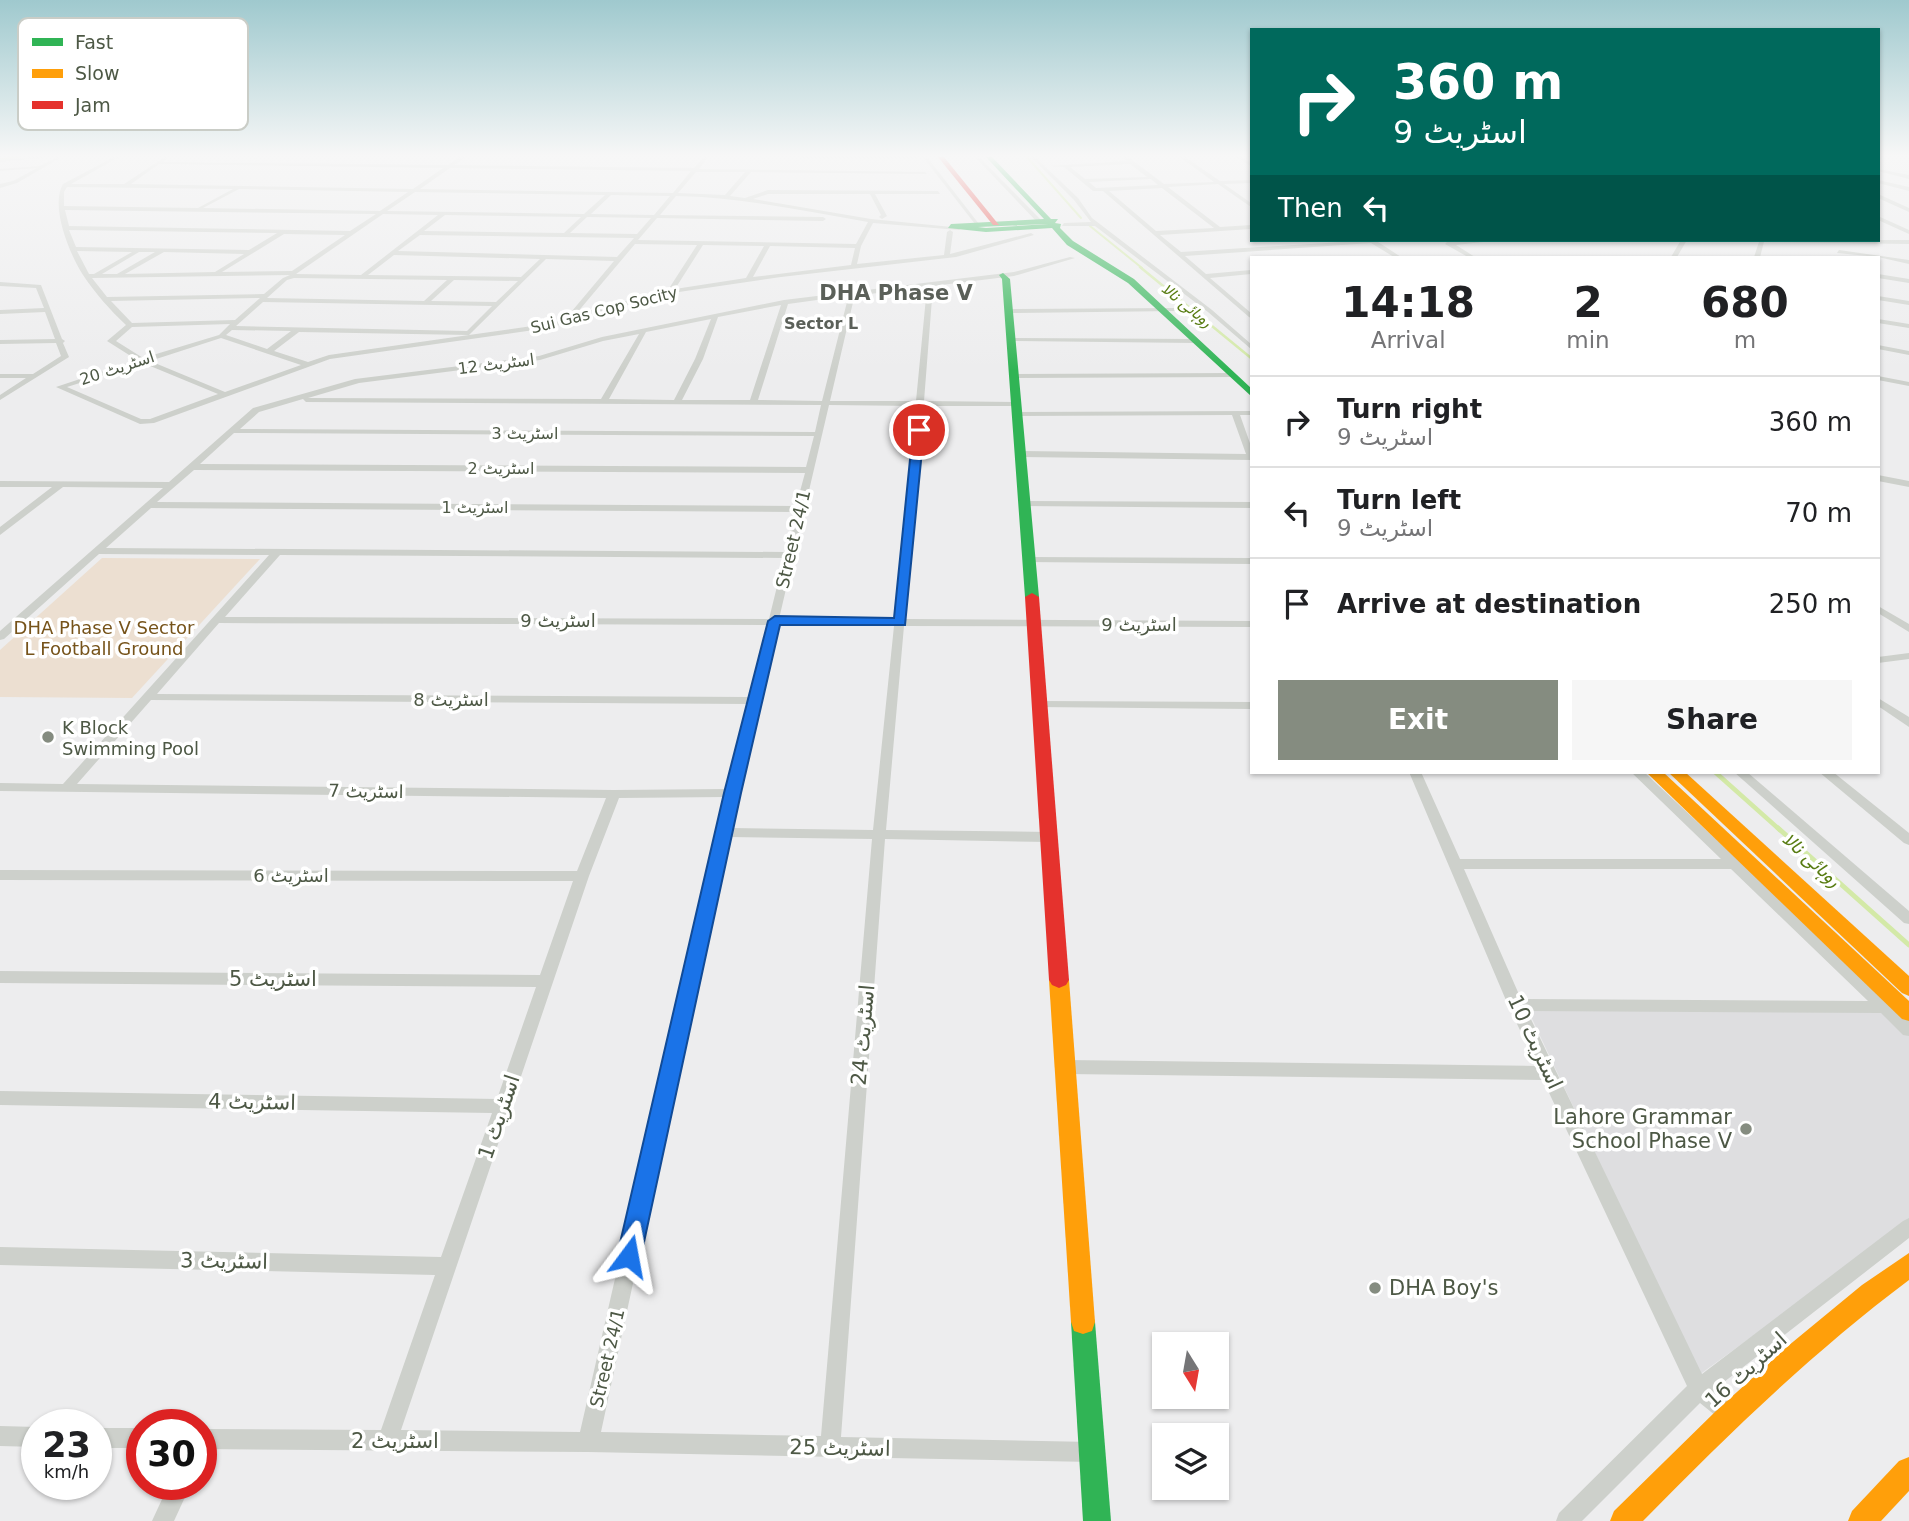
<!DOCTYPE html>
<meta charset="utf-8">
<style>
body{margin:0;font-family:"DejaVu Sans",Vazirmatn,sans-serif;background:#f6f6f6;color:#202124;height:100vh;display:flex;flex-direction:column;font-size:26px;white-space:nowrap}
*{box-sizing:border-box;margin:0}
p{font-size:23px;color:#757577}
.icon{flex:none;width:38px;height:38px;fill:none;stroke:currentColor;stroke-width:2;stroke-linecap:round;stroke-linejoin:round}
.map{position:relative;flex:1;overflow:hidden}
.details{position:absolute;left:1250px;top:256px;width:630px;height:518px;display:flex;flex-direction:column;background:#fff;border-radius:0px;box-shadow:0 2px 5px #0004}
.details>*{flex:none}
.guide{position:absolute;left:1250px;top:28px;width:630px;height:214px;border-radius:0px;box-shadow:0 2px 5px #0004;background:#00695c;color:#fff;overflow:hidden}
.needle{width:46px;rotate:169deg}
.controls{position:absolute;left:1152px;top:1332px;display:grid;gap:14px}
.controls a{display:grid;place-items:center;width:77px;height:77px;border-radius:0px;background:#fff;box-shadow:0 2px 5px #0004;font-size:35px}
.speed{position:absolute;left:21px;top:1409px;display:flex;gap:14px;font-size:35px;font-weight:700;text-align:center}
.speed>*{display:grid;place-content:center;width:91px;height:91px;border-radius:50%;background:#fff;box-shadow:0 2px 5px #0004;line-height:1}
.speed small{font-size:18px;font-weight:400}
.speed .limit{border:10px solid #d22;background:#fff;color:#111}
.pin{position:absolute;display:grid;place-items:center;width:60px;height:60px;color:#fff;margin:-30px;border:4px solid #fff;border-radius:50%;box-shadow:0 2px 7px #0007}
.me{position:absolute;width:77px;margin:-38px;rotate:13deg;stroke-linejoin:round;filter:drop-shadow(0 0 5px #0008)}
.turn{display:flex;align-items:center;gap:24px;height:147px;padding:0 28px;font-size:32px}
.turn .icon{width:91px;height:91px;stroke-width:2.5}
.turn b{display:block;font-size:49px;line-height:60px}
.then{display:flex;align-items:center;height:66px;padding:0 28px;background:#0003;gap:14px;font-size:26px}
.eta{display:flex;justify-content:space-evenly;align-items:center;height:119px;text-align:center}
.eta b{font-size:42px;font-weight:600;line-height:49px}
.primary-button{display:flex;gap:14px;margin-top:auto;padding:14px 28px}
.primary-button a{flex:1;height:80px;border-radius:0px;background:#858c80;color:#fff;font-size:28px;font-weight:600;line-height:80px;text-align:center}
.primary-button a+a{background:#f6f6f6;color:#202124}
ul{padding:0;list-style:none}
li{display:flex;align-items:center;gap:21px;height:91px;padding:0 28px;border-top:2px solid #e0e0e0}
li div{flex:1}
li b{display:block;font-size:26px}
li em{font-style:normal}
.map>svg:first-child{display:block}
</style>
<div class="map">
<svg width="1909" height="1521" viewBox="0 0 1909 1521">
<rect width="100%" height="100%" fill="#ededee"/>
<!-- education -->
<polygon fill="#dedee0" points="1527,1008 1885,1012 1909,1035 1909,1223 1699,1375"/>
<!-- green -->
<polygon fill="#ecdfd1" points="102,558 260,559 132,698 0,697 0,650"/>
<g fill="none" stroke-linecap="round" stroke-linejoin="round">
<!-- stream-far3 -->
<g stroke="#d3e9a7" stroke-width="2">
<polyline points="1027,157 1081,218"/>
<polyline points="0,159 19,157"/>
<polyline points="1090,226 1142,268"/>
</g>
<!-- stream-far2 -->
<polyline stroke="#d3e9a7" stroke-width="2.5" points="1140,267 1251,358"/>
<!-- stream-far1 -->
<polyline stroke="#d3e9a7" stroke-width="4.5" points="1715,772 1780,830"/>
<!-- stream -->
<polyline stroke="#d3e9a7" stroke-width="5" points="1778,828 1909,945"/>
<!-- street -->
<g fill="#cdd0cb" fill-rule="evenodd">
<polygon points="33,157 48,157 0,162 0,160"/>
<polygon points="57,157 62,157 17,183 0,188 0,184 13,181 37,168 0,171 0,169 40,166"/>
<path d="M114,157H119L71,184H124L165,157L167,158L163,162L448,165L460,157H465L454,165L694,168L704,157H708L699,169L925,172L927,174L751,172L730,196L745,198L768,190L938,191L940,194H875L887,216L882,219L879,217L881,215L870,194H768L753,199L871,219L962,228L959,230L873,223L861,246L857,264L944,255L947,232L950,230L953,232L950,254L1031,233L1034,235L956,257L781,277L672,293L571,319L555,327L330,359L154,423L140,424L56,387L137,360L107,341L126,325C110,310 95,293 83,275C69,253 50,206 63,184ZM159,164L443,168L413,189L131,184ZM450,168L691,171L673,193L420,189ZM696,172H745L725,195L678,193ZM67,187L233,189L198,208L64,206V192ZM239,189L408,192L380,211L203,208ZM415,192L605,195L584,214L387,211ZM611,195L670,196L654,215L591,214ZM676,196C740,197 804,211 868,222L856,244L638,240L657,218L823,221L826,219L823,217L660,215ZM65,210L376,214L350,231L69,226ZM383,214L438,215L361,275L296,274ZM445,215L581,217L564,233L424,231ZM587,217L651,218L637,234L570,233ZM69,230L277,233L249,250L76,247ZM284,234L345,235L292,271L222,272ZM420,235L634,238L617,257L398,251ZM635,244L697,245L668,290L576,314ZM703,245L764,246L746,278L675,289ZM770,246L855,248L851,265L753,277ZM77,251L132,252L94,274H89ZM139,252H155L117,274H102ZM164,252L244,254L215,272L125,274ZM394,255L540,259L521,277L368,275ZM546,259L614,261L567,317L553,323L469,335ZM290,275L283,278L264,294L107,297L92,278ZM294,278L447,280L424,301L267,298L287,280ZM454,280L518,281L496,302L431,301ZM260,298L235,320L132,323L111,301ZM263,302L492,306L467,331L236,326ZM230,324L219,335L143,358L116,341L132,327ZM232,330L291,331L267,349L226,335ZM299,332L469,335L329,355L308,362L274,351ZM221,338L301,365L225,392L150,361ZM143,363L218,394L150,419H141L67,387Z"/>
<polygon points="800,157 915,157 917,158 802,158"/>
<polygon points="923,157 927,157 979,224 975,224"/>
<polygon points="975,157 979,157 1042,221 1042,223 1038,223"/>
<polygon points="1031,157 1035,157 1078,198 1092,218 1212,310 1251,344 1251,349 1208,312 1095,226 1062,226 1064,223 1091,222 1074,200"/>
<path d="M1123,157H1128L1164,184L1214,182L1180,157H1185L1220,181L1251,180V183L1224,184L1251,203V207L1218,184L1168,187L1220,227L1251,225V229L1160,235L1181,252L1375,240L1401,257H1394L1371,243L1185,256L1206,274L1251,270V274L1210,278L1251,313V318L1249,317L1103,191H1093L1064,167L1049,166L1127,161ZM1130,164L1147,177L1085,179L1070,167ZM1151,179L1158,185L1096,188L1089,182ZM1162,188L1214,228L1156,231L1109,191Z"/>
<polygon points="1236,157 1241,157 1251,163 1251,166"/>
<polygon points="1878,169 1909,175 1909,179 1878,171"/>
<polygon points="1878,180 1909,187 1909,191 1878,183"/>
<polygon points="1878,194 1909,208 1909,212 1878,198"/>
<polygon points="1878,216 1909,230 1909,234 1878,220"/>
<polygon points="1479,240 1501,240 1456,245 1475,257 1468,257 1445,244 1448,241"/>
<polygon points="1681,240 1687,240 1677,257 1671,257"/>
<polygon points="1740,240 1909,240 1909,244 1764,242 1760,257 1754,257 1759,242"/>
<polygon points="1839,250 1909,260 1909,264 1878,257 1837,253"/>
<path d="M1070,257L1075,258L1014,276L933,286L924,401L1016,402L1020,404L1016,406H924L905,619L1251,621V627L904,626L886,830L1049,832L1054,834L1056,837L1054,840L1049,842L885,839L841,1437L1092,1442L1099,1445L1102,1452L1099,1459L1092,1462L588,1452L201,1449V1429L381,1430L435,1275L0,1265V1247L441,1257L492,1113L0,1105V1091L497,1099L536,987L0,983V971L540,975L573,881L0,880V870L577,871L606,798L0,791V783L63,784L269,555L99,554L4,639L0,640V631L163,488L63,487L0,535V527L52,487H0V481L169,482L253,408L355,379L539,356L602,337L784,300L1014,272ZM927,287L916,401H830L854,298L853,296ZM846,296L848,298L822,401L758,400L788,304ZM781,305L750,400H682L703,359L718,317ZM711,319L695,359L674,400L609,399L646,332ZM639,334L601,399L308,398L359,383L540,360L603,341ZM303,399L306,402L821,405L815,432L240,429L259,412ZM829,405L916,406L894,619H779ZM234,433L814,436L806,467L200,464ZM194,470L805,473L796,506L157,502ZM151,508L795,512L785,552L106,548ZM280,555L784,558L769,619L225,617ZM219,623L767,625L749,697L157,694ZM778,625L894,626L873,830L731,828ZM151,700L748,704L727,789L614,790L77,784ZM725,797L580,1432L401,1430L589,876L619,798ZM729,837L872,839L821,1436L601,1432Z"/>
<polygon points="1878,274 1909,279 1909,283 1878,278"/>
<polygon points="0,282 41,285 62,339 65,341 63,343 69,357 0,400 0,395 26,378 0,378 0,374 33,374 61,356 56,343 0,344 0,340 55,339 45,312 0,314 0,310 44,308 36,288 0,286"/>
<polygon points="1878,296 1909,301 1909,305 1878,300"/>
<polygon points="1174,308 1177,310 1176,311 1009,313 1006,311 1009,309"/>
<polygon points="1878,319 1909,324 1909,328 1878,323"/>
<polygon points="1012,338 1195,339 1199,341 1195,343 1010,341 1010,339"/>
<polygon points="1878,345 1909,351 1909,355 1878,349"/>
<polygon points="1232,373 1235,373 1235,377 1014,378 1010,376 1014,374"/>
<polygon points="1878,376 1909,382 1909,386 1878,380"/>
<polygon points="1251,411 1251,415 1240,415 1251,446 1251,460 1022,457 1018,454 1022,451 1246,454 1232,415 1018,416 1014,414 1018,412"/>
<polygon points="1878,475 1909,481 1909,487 1878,481"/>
<polygon points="1025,501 1251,502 1251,508 1022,506 1020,504"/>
<polygon points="1029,557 1251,558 1251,564 1026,562 1026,558"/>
<polygon points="1878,606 1909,624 1909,632 1878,613"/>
<polygon points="1909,653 1909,659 1878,663 1878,657"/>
<polygon points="1878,698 1909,717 1909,727 1878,706"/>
<polygon points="1040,701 1251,702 1251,709 1036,707 1034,705 1036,703"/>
<path d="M1409,772H1421L1460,859H1721L1631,772H1644L1909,1020V1036L1903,1035L1881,1013L1527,1011L1702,1374L1903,1221L1909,1218V1238L1715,1389L1735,1406L1738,1413L1735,1420L1728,1423L1721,1420L1700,1403L1582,1521H1556L1559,1513L1687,1386L1543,1080L1066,1074L1060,1072L1058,1067L1060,1062L1066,1060L1537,1066L1508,1005ZM1464,869H1731L1868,1001L1521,999Z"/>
<polygon points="1734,772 1747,772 1909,911 1909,924 1904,923"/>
<polygon points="1819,772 1833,772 1909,833 1909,845 1904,843"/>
<polygon points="0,1426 37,1427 37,1447 0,1446"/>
<rect x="96" y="1428" width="46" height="20"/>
<polygon points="169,1484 191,1484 174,1521 152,1521"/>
</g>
<!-- fast -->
<g fill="#30b455" fill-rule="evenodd">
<path d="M986,157H992L1051,219H1058L1055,223L1061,224L1060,228L1073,241L1134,279L1251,388V396L1128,283L1067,245L1052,228L986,232L948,228L951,224L1044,219ZM1048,224L986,228L978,227Z"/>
<polygon points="1003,273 1010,279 1039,597 1032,601 1025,597 1002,279 999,275"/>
<polygon points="1083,1310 1092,1313 1095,1322 1111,1521 1083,1521 1071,1322 1074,1313"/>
</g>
<!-- slow -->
<g fill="#ff9f0a" fill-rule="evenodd">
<polygon points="1646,772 1663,772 1909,1001 1909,1021 1902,1019"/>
<polygon points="1668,772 1685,772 1909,976 1909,996 1902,993"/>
<polygon points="1059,972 1066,975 1069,980 1095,1322 1092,1331 1083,1334 1074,1331 1071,1322 1049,980 1052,975"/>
<path d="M1909,1253V1280C1813,1352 1727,1435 1643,1521H1610L1614,1511L1717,1410L1788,1346L1862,1285Z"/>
<polygon points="1909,1457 1909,1491 1881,1521 1848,1521 1852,1511 1899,1461"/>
</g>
<!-- jam -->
<g fill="#e5322d" fill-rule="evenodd">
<polygon points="938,157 944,157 999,225 993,225"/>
<polygon points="1032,593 1039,597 1069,980 1066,985 1059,988 1052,985 1049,980 1025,597"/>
</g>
</g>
<!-- sky -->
<linearGradient id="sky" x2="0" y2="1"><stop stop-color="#9fc9ce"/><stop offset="0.42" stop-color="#f7f7f7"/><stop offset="1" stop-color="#f7f7f7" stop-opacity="0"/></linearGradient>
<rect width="1909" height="370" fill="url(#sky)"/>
<!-- route -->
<polygon fill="#1a73e8" stroke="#114b97" stroke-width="2" points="919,427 924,430 905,625 780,625 741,793 641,1256 638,1264 629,1268 621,1264 617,1256 724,793 768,621 775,616 894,618 913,430"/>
<!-- markers -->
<g fill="#858c80" stroke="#fff" stroke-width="2.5">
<circle cx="48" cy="737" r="7"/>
<circle cx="1746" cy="1129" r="7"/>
<circle cx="1375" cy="1288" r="7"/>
</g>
<g text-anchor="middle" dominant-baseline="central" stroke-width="7" stroke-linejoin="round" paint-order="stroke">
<!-- far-water labels -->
<g font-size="16" font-style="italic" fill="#587c12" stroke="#fff">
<text transform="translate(1187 305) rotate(39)">روہائی نالا</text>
</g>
<!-- far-street labels -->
<g font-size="16" fill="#4d5845" stroke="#fff">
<text transform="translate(604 310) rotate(-14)">Sui Gas Cop Socity</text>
<text transform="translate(496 364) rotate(-7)">اسٹریٹ 12</text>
<text transform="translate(117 368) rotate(-18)">اسٹریٹ 20</text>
<text x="525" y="433">اسٹریٹ 3</text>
<text x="501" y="468">اسٹریٹ 2</text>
<text x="475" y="507">اسٹریٹ 1</text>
</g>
<!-- far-neighbourhood labels -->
<g font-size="16" font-weight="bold" fill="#5b6059" stroke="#fff">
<text x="821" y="323">Sector L</text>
</g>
<!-- street labels -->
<g font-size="18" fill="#4d5845" stroke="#fff">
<text transform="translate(793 539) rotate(-77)">Street 24/1</text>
<text x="558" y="620">اسٹریٹ 9</text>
<text x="1139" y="624">اسٹریٹ 9</text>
<text x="451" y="699">اسٹریٹ 8</text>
<text transform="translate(366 791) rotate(1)">اسٹریٹ 7</text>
<text x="291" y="875">اسٹریٹ 6</text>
<text transform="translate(607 1358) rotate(-77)">Street 24/1</text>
</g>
<!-- park labels -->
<g font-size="18" fill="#76531a" stroke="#fff">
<text x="104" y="627">DHA Phase V Sector<tspan x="104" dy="21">L Football Ground</tspan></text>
</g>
<!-- poi labels -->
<g font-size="18" fill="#4d5845" stroke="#fff" text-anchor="start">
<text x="62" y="727">K Block<tspan x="62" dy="21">Swimming Pool</tspan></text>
</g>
<!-- water labels -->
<g font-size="19" font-style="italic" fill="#587c12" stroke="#fff">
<text transform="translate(1812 859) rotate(42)">روہائی نالا</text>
</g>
<!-- far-district labels -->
<g font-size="21" font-weight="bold" fill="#5b6059" stroke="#fff">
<text x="896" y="293">DHA Phase V</text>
</g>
<!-- near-street labels -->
<g font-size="21" fill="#4d5845" stroke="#fff">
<text x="273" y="979">اسٹریٹ 5</text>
<text transform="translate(863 1035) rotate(-85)">اسٹریٹ 24</text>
<text transform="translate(1535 1042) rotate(65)">اسٹریٹ 10</text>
<text transform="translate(252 1102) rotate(1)">اسٹریٹ 4</text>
<text transform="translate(499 1117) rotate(-71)">اسٹریٹ 1</text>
<text transform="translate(224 1261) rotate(1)">اسٹریٹ 3</text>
<text transform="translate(1746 1370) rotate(-42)">اسٹریٹ 16</text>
<text x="395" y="1441">اسٹریٹ 2</text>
<text transform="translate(840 1448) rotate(1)">اسٹریٹ 25</text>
</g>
<!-- near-poi labels -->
<g font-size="21" fill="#4d5845" stroke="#fff" text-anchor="end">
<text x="1732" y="1117">Lahore Grammar<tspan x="1732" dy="24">School Phase V</tspan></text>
<text x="1389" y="1288" text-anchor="start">DHA Boy's</text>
</g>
</g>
<!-- legend -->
<rect x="18" y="18" width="230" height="112" rx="10" fill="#fff" stroke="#cacdc7" stroke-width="2"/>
<rect x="32" y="38" width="31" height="8" fill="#30b455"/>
<rect x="32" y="69" width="31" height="9" fill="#ff9f0a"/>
<rect x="32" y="101" width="31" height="8" fill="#e5322d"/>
<g font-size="19" fill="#4d5845">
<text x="75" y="49">Fast</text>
<text x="75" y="80">Slow</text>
<text x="75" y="112">Jam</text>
</g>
</svg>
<div class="controls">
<a><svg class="needle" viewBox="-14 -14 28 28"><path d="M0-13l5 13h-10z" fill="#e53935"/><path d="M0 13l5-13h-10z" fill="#757577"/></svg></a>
<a><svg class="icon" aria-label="layers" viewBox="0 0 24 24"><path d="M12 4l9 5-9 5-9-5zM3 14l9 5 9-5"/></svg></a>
</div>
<div class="speed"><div>23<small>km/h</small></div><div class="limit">30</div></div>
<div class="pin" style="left:919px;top:430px;background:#d93025"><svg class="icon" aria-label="arrive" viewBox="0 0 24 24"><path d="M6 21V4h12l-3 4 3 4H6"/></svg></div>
<svg class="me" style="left:629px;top:1256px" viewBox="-20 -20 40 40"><path d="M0-17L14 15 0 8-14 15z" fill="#1a73e8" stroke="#fff" stroke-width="4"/></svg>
<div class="guide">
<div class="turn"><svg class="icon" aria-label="right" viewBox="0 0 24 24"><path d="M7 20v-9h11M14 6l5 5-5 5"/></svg><div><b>360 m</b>اسٹریٹ 9</div></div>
<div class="then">Then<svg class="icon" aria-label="left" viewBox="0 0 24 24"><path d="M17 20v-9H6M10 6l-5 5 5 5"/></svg></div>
</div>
<section class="details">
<div class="eta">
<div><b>14:18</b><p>Arrival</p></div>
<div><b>2</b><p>min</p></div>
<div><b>680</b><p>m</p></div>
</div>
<ul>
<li><svg class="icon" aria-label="right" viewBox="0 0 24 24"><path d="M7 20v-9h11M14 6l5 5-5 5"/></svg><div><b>Turn right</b><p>اسٹریٹ 9</p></div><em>360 m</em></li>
<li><svg class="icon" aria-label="left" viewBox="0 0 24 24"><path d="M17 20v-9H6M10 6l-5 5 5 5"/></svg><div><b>Turn left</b><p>اسٹریٹ 9</p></div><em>70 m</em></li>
<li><svg class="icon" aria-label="arrive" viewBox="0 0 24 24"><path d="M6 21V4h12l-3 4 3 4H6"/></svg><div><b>Arrive at destination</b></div><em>250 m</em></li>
</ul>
<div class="primary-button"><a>Exit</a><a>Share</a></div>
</section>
</div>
